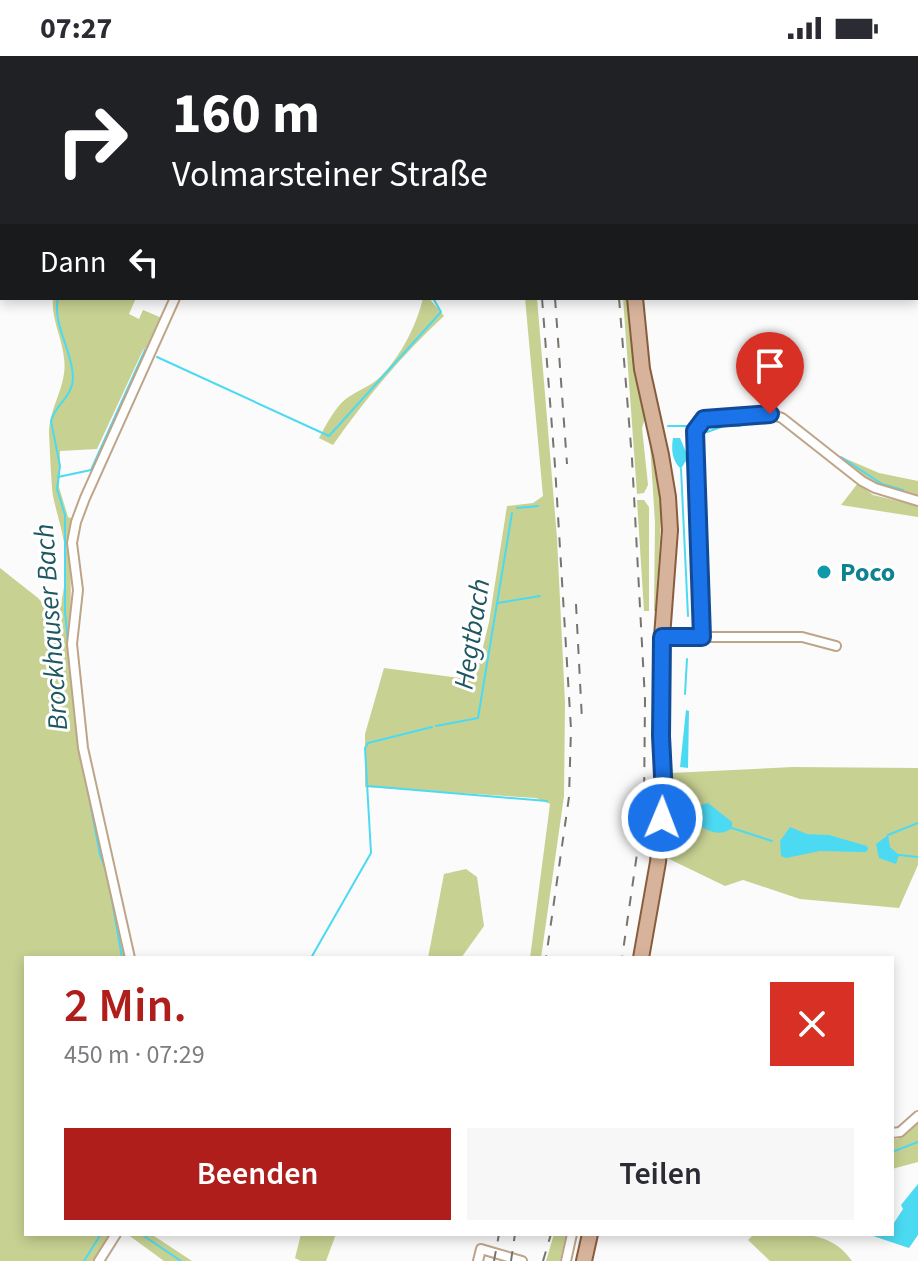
<!DOCTYPE html>
<html lang="de">
<meta charset="utf-8">
<style>
body{margin:0;font-family:"Source Sans 3",sans-serif;background:#f7f7f7;color:#2b2b33;height:100vh;display:flex;flex-direction:column;font-size:30px;white-space:nowrap}
*{box-sizing:border-box;margin:0}
p{font-size:26px;color:#7c7c81}
.icon{flex:none;width:44px;height:44px;fill:none;stroke:currentColor;stroke-width:2;stroke-linecap:round;stroke-linejoin:round}
.map{position:relative;flex:1;overflow:hidden}
.panel{position:absolute;left:24px;top:900px;width:870px;height:280px;display:flex;flex-direction:column;background:#fff;border-radius:0px;box-shadow:0 4px 12px #0003}
.panel>*{flex:none}
.banner{position:absolute;left:0px;top:0px;width:918px;height:244px;box-shadow:0 4px 12px #0003;background:#202124;color:#fff;overflow:hidden}
.pin{position:absolute;display:grid;place-items:center;width:68px;height:68px;color:#fff;margin:-82px -34px;border-radius:50% 50% 50% 0;rotate:-45deg;box-shadow:0 0 8px #0007}
.pin .icon{rotate:45deg}
.me{position:absolute;width:88px;margin:-44px;rotate:1deg;stroke-linejoin:round;filter:drop-shadow(0 0 6px #0008)}
.turn{display:flex;align-items:center;gap:28px;height:168px;padding:0 40px;font-size:36px}
.turn .icon{width:104px;height:104px;stroke-width:2.5}
.turn b{display:block;font-size:56px;line-height:68px}
.then{display:flex;align-items:center;height:76px;padding:0 40px;background:#0003;gap:16px;font-size:30px}
.round{display:grid;place-items:center;flex:none;width:84px;height:84px;border-radius:0px;background:#f7f7f7}
.summary{display:flex;align-items:center;justify-content:space-between;height:136px;padding:0 40px}
h1{font-size:48px;font-weight:600;line-height:60px;color:#af1e1b}
.button{display:flex;gap:16px;margin-top:auto;padding:16px 40px}
.button a{flex:1;height:92px;border-radius:0px;background:#af1e1b;color:#fff;font-size:32px;font-weight:600;line-height:92px;text-align:center}
.button a+a{background:#f7f7f7;color:#2b2b33}
.status{display:flex;justify-content:space-between;align-items:center;height:56px;padding:0 40px;background:#fff;direction:ltr}
.status svg{height:22px;fill:currentColor}
.map>svg:first-child{display:block}
</style>
<div class="status"><b>07:27</b><svg viewBox="0 0 49 12"><path d="M0 12V9h3v3zM5 12V6h3v6zM10 12V3h3v9zM15 12V0h3v12zM26 1h20v11H26zM47 4h2v5h-2z"/></svg></div>
<div class="map">
<svg width="918" height="1205" viewBox="0 0 918 1205">
<rect width="100%" height="100%" fill="#fbfbfb"/>
<!-- green -->
<g fill="#c7d192">
<polygon points="0,0 282,0 2,2 2,22"/>
<path d="M53,242H136L129,258L139,263L143,254L162,262L149,290L143,294L97,393L60,395L59,431L68,461L73,463C69,501 72,538 70,577L67,578L80,699L130,902H26V1178H116L99,1205H0V512L38,542L54,560H58C62,545 65,528 66,512C67,486 58,464 53,440C51,425 50,394 49,378C49,350 68,330 64,302C62,281 51,263 53,242Z"/>
<path d="M423,242H429L444,260C402,299 366,342 333,389L319,382C326,369 335,351 347,342C357,335 370,330 378,323C400,302 416,271 423,242Z"/>
<polygon points="525,242 537,242 557,482 565,647 564,740 541,902 530,902 550,748 536,742 365,731 365,678 384,612 475,624 489,566 507,450 533,447 543,440"/>
<polygon points="623,242 629,242 646,359 642,372 648,429 644,437 637,438"/>
<polygon points="650,388 662,443 656,555 654,555 655,467"/>
<polygon points="842,401 879,417 918,425 918,443 874,429 841,403"/>
<polygon points="858,427 873,439 918,450 918,461 841,449"/>
<polygon points="637,444 644,444 649,451 649,555 644,555"/>
<polygon points="793,711 918,712 918,809 899,852 800,843 743,824 725,830 665,801 671,717"/>
<polygon points="466,813 477,821 484,870 461,902 428,902 444,818"/>
<polygon points="918,1059 918,1106 892,1113 892,1083 898,1083"/>
<polygon points="127,1178 151,1178 192,1205 164,1205"/>
<polygon points="301,1178 336,1178 326,1205 301,1205 295,1202"/>
<polygon points="554,1178 566,1178 560,1205 546,1205"/>
<path d="M754,1178C789,1178 829,1171 852,1205H770L748,1184Z"/>
</g>
<!-- water -->
<g fill="#4cdaf3">
<path d="M673,382H680L686,396L692,398L690,405L685,406L681,413C672,405 671,393 673,382Z"/>
<polygon points="686,654 689,655 688,712 680,711"/>
<path d="M708,747L732,766V772C720,781 709,776 697,768L696,764L701,749Z"/>
<polygon points="790,771 807,778 829,779 867,790 868,793 866,796 860,796 820,795 786,802 781,800 780,785"/>
<polygon points="888,779 890,791 899,799 896,808 879,802 876,788"/>
<polygon points="918,1128 918,1179 909,1192 873,1180 854,1178 892,1178 892,1170 903,1153 901,1149"/>
</g>
<g fill="none" stroke-linecap="round" stroke-linejoin="round">
<!-- stream -->
<g stroke="#4cdaf3" stroke-width="2">
<polyline points="114,2 115,0"/>
<polyline points="280,2 280,0"/>
<polyline points="916,30 918,31"/>
<path d="M58,242C52,269 73,295 73,322C73,340 55,349 51,365L60,410L57,433L65,459V555L68,588"/>
<polyline points="157,301 329,380 441,256 433,242"/>
<polyline points="668,370 693,370"/>
<polyline points="699,372 707,376 724,370 740,370"/>
<polyline points="841,401 882,428 903,434"/>
<polyline points="681,413 688,560"/>
<polyline points="58,421 91,414 145,294"/>
<polyline points="517,452 538,450"/>
<polyline points="498,547 540,540"/>
<polyline points="685,638 687,603"/>
<polyline points="436,670 478,662 512,457"/>
<polyline points="80,694 100,799 107,816"/>
<polyline points="368,730 547,745"/>
<polyline points="678,756 685,759"/>
<polyline points="732,772 772,785"/>
<polyline points="888,779 918,767"/>
<polyline points="899,799 918,801"/>
<polyline points="109,827 122,902"/>
<polyline points="311,902 371,797 365,692 368,687 432,671"/>
<polyline points="892,1096 918,1086"/>
<polyline points="141,1178 181,1205"/>
<polyline points="84,1205 101,1178"/>
</g>
<!-- minor casing -->
<g stroke="#bea488" stroke-width="12">
<g id="minor">
<polyline points="863,0 865,2"/>
<polyline points="288,2 289,0"/>
<polyline points="916,42 918,44"/>
<polyline points="662,581 802,581 836,590"/>
<polyline points="702,581 695,375 704,363 770,358 782,362 862,425 875,432 918,445"/>
<polyline points="130,902 83,692 72,588 78,534 72,487 76,466 85,442 175,242"/>
<polyline points="892,1077 900,1076 918,1060"/>
<polyline points="99,1205 116,1178"/>
<polyline points="478,1205 481,1193 522,1205"/>
<polyline points="566,1205 572,1178"/>
</g>
</g>
<!-- primary casing -->
<g stroke="#885d3e" stroke-width="18">
<g id="primary">
<polyline points="626,0 626,2"/>
<polyline points="635,242 642,313 661,399 668,441 670,474 662,581 661,680 664,740 658,806 641,902"/>
<polyline points="584,1205 590,1178"/>
</g>
</g>
<!-- minor -->
<use href="#minor" stroke="#fff" stroke-width="8"/>
<!-- primary -->
<use href="#primary" stroke="#d8b39b" stroke-width="14"/>
<!-- rail -->
<g stroke="#79736d" stroke-width="2" stroke-dasharray="10 10" stroke-linecap="butt">
<polyline points="516,0 517,2"/>
<polyline points="543,0 543,2"/>
<polyline points="584,0 584,2"/>
<polyline points="542,242 555,410 571,673 569,741 546,902"/>
<polyline points="555,242 567,408"/>
<polyline points="619,242 632,403 645,644 644,749 622,902"/>
<polyline points="576,548 582,664"/>
<polyline points="494,1205 499,1178"/>
<polyline points="511,1205 515,1178"/>
<polyline points="543,1205 551,1178"/>
</g>
</g>
<g fill="none" stroke-linecap="round" stroke-linejoin="round">
<!-- route casing -->
<g stroke="#114b97" stroke-width="20">
<polyline id="route" points="662,762 664,740 661,680 662,581 702,581 695,375 704,363 770,358"/>
</g>
<!-- route -->
<use href="#route" stroke="#1a73e8" stroke-width="14"/>
</g>
<!-- markers -->
<circle fill="#0f9aa8" stroke="#fff" stroke-width="3" cx="824" cy="516" r="8"/>
<g text-anchor="middle" dominant-baseline="central" stroke-width="6" stroke-linejoin="round" paint-order="stroke">
<!-- culture labels -->
<g font-size="26" font-weight="bold" fill="#0d838f" stroke="#fff" text-anchor="start">
<text x="840" y="516">Poco</text>
</g>
<!-- water labels -->
<g font-size="28" font-style="italic" fill="#1d5762" stroke="#fff">
<text transform="translate(51 571) rotate(-94)">Brockhauser Bach</text>
<text transform="translate(472 578) rotate(-81)">Hegtbach</text>
</g>
</g>
</svg>
<div class="pin" style="left:770px;top:358px;background:#d93025"><svg class="icon" aria-label="arrive" viewBox="0 0 24 24"><path d="M6 21V4h12l-3 4 3 4H6"/></svg></div>
<svg class="me" style="left:662px;top:762px" viewBox="-20 -20 40 40"><circle r="17" fill="#1a73e8" stroke="#fff" stroke-width="3"/><path d="M0-11L8 9 0 5-8 9z" fill="#fff"/></svg>
<div class="banner">
<div class="turn"><svg class="icon" aria-label="right" viewBox="0 0 24 24"><path d="M7 20v-9h11M14 6l5 5-5 5"/></svg><div><b>160 m</b>Volmarsteiner Straße</div></div>
<div class="then">Dann<svg class="icon" aria-label="left" viewBox="0 0 24 24"><path d="M17 20v-9H6M10 6l-5 5 5 5"/></svg></div>
</div>
<section class="panel">
<div class="summary"><div><h1>2 Min.</h1><p>450 m · 07:29</p></div><a class="round" style="background:#d93025;color:#fff"><svg class="icon" aria-label="close" viewBox="0 0 24 24"><path d="M6 6l12 12M18 6L6 18"/></svg></a></div>
<div class="button"><a>Beenden</a><a>Teilen</a></div>
</section>
</div>
